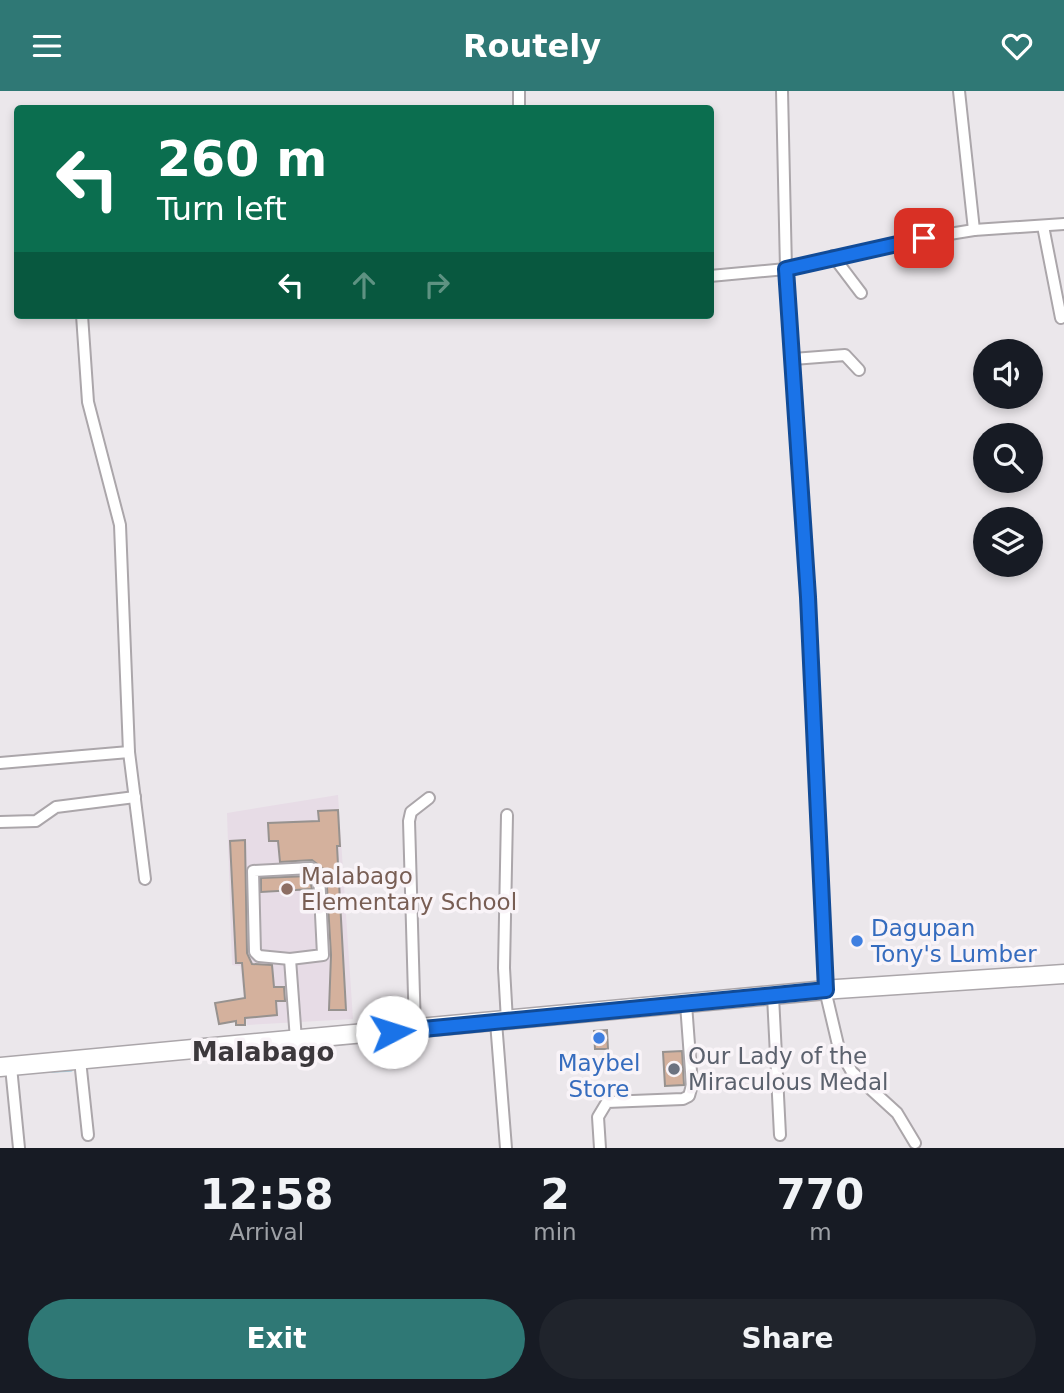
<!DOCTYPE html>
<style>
body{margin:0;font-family:"DejaVu Sans",sans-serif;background:#20242c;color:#f1f3f6;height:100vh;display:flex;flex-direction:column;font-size:26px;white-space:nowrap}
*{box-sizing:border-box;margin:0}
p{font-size:23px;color:#9ea1a6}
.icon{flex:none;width:38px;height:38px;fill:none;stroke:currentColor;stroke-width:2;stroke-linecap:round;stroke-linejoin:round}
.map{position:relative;height:1057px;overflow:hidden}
.side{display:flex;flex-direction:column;background:#171b24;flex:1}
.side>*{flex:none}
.guide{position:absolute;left:14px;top:14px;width:700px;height:214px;border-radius:7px;box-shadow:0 4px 10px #0003;background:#0b6e4f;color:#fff;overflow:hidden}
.buttons{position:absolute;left:973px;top:248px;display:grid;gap:14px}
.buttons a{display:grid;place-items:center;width:70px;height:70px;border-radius:50%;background:#171b24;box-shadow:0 4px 10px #0003;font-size:35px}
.pin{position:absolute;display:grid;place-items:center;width:60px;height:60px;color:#fff;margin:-30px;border-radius:14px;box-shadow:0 4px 10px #0006}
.me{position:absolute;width:77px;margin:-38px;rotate:85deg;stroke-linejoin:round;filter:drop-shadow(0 0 5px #0008)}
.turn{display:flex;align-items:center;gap:24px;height:147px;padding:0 28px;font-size:32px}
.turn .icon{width:91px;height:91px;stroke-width:2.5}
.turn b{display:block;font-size:49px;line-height:60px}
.lanes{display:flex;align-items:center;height:66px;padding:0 28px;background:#0003;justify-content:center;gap:35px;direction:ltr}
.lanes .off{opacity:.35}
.eta{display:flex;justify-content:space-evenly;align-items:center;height:119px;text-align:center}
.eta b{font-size:42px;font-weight:700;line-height:49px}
.button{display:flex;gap:14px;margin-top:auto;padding:14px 28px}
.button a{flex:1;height:80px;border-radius:42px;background:#2f7875;color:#fff;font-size:28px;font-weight:700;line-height:80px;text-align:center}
.button a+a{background:#20242c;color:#f1f3f6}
header{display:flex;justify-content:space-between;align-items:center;height:91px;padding:0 28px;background:#2f7875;color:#fff;font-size:32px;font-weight:700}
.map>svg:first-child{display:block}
</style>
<header><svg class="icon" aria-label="menu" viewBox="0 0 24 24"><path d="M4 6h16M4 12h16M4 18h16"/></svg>Routely<svg class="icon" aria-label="heart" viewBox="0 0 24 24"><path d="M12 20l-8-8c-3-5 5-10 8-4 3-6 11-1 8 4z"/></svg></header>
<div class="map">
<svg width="1064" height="1057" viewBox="0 0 1064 1057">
<rect width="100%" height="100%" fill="#ebe7eb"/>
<!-- built -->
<polygon fill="#e7dce6" points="338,704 353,928 247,934 240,875 232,874 227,722"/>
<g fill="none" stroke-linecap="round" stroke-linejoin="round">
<!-- stream -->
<polyline stroke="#a5cdde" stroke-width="3.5" points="52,980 71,979"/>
</g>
<!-- building -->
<g fill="#d4b19d" stroke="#97928f" stroke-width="2">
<polygon points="338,719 340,755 337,755 346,919 329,919 331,864 326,780 312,769 280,771 278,750 269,750 268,732 319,730 318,720"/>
<polygon points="245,749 247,862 252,873 272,874 274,896 284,896 285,910 276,910 277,924 245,927 245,934 236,934 236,930 219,933 215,912 245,907 242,872 236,872 230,750"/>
<polygon points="309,785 312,798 261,801 261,787"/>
<polygon points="607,939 608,958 595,958 594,940"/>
<polygon points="682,960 684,994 665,995 663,961"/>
</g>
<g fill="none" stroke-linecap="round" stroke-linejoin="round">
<!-- minor casing -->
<g stroke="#aba6aa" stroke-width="14">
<g id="minor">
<polyline points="519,0 519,18"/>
<polyline points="782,0 786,178 809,506 826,903 839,958 852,981 897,1022 915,1052"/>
<polyline points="959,0 974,139"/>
<polyline points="1043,135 1061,227"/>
<polyline points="833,165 861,202"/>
<polyline points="710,185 786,178 900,151 974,139 1064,133"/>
<polyline points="82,224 88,311 120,434 129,661 145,788"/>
<polyline points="793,268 845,264 859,279"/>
<polyline points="0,672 129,661"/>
<polyline points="507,724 504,877 507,930"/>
<polyline points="0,731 36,730 56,716 135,706"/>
<polygon points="311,777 319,783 323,864 290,868 259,865 255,861 253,780"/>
<polyline points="290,868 296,949"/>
<polyline points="773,905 780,1044"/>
<polyline points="496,931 506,1057"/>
<polyline points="415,939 409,730 411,721 429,707"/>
<polyline points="80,969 88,1044"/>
<polyline points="11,976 19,1057"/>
<polyline points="600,1057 598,1026 607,1011 683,1008 689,1005 692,994 686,913"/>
</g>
</g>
<!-- highway casing -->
<g stroke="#aba6aa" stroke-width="21">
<polyline id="highway" points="0,976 837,898 1064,883"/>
</g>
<!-- minor -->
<use href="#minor" stroke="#fff" stroke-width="10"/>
<!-- highway -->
<use href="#highway" stroke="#fff" stroke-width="18"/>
</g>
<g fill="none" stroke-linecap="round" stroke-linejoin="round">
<!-- route casing -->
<g stroke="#114b97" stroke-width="18">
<polyline id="route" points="392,941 826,899 808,506 786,178 924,147"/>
</g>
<!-- route -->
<use href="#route" stroke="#1a73e8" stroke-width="12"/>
</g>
<!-- markers -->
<circle fill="#8d6e63" stroke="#f9f4f8" stroke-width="2.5" cx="287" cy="798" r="7"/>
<g fill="#3f7fe0" stroke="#f9f4f8" stroke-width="2.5">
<circle cx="857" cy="850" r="7"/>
<circle cx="599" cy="947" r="7"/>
</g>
<circle fill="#6b7280" stroke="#f9f4f8" stroke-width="2.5" cx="674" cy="978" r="7"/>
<g text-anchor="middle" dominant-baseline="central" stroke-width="7" stroke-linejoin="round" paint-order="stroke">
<!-- education labels -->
<g font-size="23" fill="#785e54" stroke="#f9f4f8" text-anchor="start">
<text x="301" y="785">Malabago<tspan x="301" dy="26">Elementary School</tspan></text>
</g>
<!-- shop labels -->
<g font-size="23" fill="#366cbe" stroke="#f9f4f8" text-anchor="start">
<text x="871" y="837">Dagupan<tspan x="871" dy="26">Tony's Lumber</tspan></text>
<text x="599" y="972" text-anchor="middle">Maybel<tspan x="599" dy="26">Store</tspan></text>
</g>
<!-- worship labels -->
<g font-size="23" fill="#5b616d" stroke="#f9f4f8" text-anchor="start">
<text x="688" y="965">Our Lady of the<tspan x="688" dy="26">Miraculous Medal</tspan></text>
</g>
<!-- quarter labels -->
<g font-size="26" font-weight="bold" fill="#3c383c" stroke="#f9f4f8">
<text x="263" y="961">Malabago</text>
</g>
</g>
</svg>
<div class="buttons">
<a><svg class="icon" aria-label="sound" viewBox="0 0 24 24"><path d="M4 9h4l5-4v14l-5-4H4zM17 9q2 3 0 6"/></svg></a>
<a><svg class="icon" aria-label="search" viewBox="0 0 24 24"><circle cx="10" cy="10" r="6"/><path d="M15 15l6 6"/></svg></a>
<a><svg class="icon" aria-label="layers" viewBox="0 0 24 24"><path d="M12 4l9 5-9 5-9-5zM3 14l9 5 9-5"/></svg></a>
</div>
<div class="pin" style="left:924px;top:147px;background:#d93025"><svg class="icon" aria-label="arrive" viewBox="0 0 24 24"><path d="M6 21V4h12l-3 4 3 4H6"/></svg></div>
<svg class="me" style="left:392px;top:941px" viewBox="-20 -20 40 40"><circle r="19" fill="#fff"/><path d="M0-13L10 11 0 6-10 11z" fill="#1a73e8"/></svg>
<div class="guide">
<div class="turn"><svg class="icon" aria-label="left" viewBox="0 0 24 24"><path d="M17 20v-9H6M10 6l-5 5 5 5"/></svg><div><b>260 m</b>Turn left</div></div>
<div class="lanes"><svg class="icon" aria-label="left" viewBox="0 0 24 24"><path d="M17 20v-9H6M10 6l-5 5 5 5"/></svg><svg class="icon off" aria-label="ahead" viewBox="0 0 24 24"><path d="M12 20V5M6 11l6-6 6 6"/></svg><svg class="icon off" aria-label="right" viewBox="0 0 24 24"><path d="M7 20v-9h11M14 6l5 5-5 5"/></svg></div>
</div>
</div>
<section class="side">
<div class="eta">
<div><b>12:58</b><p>Arrival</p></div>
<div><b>2</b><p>min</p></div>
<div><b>770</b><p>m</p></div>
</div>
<div class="button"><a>Exit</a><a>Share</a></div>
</section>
